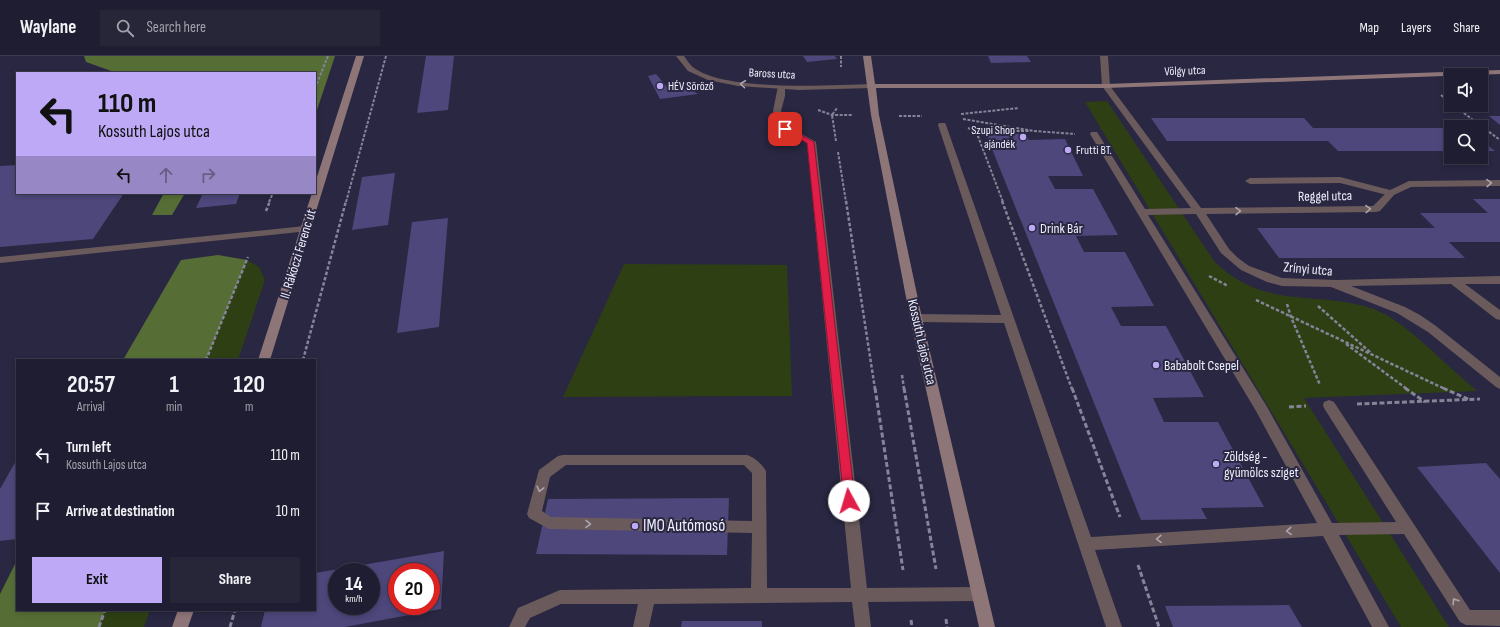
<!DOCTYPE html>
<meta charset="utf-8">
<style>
body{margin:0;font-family:"Sofia Sans Condensed",sans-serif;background:#272639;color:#f1f3f6;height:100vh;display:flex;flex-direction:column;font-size:15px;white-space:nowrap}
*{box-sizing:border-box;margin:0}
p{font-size:13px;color:#a1a2ab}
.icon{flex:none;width:22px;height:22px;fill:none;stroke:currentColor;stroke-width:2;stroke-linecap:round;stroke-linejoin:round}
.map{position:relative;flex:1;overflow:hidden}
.panel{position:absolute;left:16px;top:303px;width:300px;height:252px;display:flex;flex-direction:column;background:#1f1d31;border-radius:0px;box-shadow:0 2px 6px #0003,0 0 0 1px #3c3b4d}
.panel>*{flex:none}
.banner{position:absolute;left:16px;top:16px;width:300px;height:122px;border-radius:0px;box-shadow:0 2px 6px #0003,0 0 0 1px #3c3b4d;background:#bda9f5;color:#111;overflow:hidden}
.fabs{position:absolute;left:1444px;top:12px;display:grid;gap:8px}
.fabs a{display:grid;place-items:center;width:44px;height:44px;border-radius:0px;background:#1f1d31;box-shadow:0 2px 6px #0003,0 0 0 1px #3c3b4d;font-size:20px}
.speed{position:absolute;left:328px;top:507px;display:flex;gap:8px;font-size:20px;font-weight:700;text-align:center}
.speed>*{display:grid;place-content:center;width:52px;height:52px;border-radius:50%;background:#1f1d31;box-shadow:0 2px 6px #0003,0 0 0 1px #3c3b4d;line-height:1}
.speed small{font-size:10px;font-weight:400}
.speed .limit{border:6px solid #d22;background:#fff;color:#111}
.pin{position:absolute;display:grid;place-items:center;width:34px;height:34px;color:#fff;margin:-17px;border-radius:8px;box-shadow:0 2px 6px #0006}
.me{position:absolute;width:44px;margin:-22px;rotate:354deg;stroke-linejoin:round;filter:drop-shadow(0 0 3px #0008)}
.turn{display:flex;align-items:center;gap:14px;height:84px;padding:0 16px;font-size:18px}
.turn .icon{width:52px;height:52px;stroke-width:2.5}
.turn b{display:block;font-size:28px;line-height:34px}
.lanes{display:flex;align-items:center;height:38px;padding:0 16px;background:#0003;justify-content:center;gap:20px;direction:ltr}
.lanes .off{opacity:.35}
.eta{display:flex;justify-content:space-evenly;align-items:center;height:68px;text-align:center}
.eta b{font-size:24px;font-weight:700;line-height:28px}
.cta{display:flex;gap:8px;margin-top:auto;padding:8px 16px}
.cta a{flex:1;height:46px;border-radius:0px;background:#bda9f5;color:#111;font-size:16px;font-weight:700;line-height:46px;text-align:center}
.cta a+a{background:#272639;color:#f1f3f6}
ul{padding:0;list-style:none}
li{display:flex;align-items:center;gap:12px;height:56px;padding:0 16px}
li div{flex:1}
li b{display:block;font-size:15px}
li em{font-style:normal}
header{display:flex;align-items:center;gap:24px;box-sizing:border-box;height:56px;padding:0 20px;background:#1f1d31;border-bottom:1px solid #3c3b4d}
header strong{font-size:19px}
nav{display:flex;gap:22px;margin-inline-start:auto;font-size:14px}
.search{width:280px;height:36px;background:#272639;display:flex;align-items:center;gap:10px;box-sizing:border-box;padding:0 14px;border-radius:0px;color:#a1a2ab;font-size:15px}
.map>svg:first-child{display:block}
</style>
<header>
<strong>Waylane</strong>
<div class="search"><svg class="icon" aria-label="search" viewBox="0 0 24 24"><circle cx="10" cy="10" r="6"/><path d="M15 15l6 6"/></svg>Search here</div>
<nav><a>Map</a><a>Layers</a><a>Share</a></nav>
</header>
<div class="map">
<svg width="1500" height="571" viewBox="0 0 1500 571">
<rect width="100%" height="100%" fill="#292741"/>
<!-- green -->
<g fill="#2e3f14">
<path d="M1107,45L1214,205C1250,240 1282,240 1329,244C1345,246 1361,248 1376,254C1397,263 1413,278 1430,293C1445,307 1461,321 1477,335L1304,342L1449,571H1401L1085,46Z"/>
<polygon points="247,204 259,211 265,224 238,304 206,304"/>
<polygon points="624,208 787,209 792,340 563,341"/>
<polygon points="105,554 150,554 144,571 99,571"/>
</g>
<!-- forest -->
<g fill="#566e36">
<polygon points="84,0 335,0 315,60 315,17 117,17 86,6"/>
<polygon points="164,137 185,137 172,159 152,159"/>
<polygon points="218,199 247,204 206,304 123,304 181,204"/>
<polygon points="17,504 17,554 105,554 99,571 0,571 0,538"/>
</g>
<!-- building -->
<g fill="#4d477b" fill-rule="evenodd">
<polygon points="426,0 454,0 448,54 417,57"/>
<polygon points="803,0 835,0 837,3 807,6"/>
<polygon points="988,0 1027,0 1031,6 991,7"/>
<polygon points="656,18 667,31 673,29 677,33 689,32 698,38 660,43 648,20"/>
<polygon points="1489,60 1500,60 1500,69"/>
<polygon points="1151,62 1304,62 1313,72 1451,72 1451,95 1338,95 1328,85 1167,85"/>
<polygon points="986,78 1026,78 1029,84 1065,83 1083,120 1048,120 1055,133 1093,133 1118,179 1076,180 1084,196 1125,196 1154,250 1111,251 1121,270 1166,270 1204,341 1153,342 1164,366 1218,366 1264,451 1201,452 1207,463 1141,464"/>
<polygon points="1481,84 1495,95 1481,95"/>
<polygon points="17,109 17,137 124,137 93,183 0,191 0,110"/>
<polygon points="395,117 388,169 352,174 362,121"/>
<polygon points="203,137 240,137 236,148 196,152"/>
<polygon points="1473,143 1500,143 1500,186 1449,186 1465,202 1279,202 1257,172 1435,172 1420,157 1488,157"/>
<polygon points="448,162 439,271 397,277 412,166"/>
<polygon points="17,403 17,483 0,485 0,433"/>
<polygon points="1486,407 1500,423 1500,517 1417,411"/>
<polygon points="729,442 727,499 536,498 548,443"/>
<path d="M444,495L441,553L345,571H261L265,554H315V517ZM337,516H371V550H337ZM397,516H431V550H397Z"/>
<polygon points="1289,549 1302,571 1173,571 1165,550"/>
<polygon points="682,565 762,565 762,571 681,571"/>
</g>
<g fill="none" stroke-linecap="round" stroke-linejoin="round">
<!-- path-far2 -->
<g stroke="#858499" stroke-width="2" stroke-dasharray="3 1.5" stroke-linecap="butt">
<polyline points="841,0 841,11"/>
<polyline points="315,32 328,0"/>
<polyline points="1441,39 1451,47"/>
<polyline points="1453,49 1500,84"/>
<polyline points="818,54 832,59 852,59"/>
<polyline points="961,58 1019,52"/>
<polyline points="899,60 922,60"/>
<polyline points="963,63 1034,75 1075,78"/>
<polyline points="968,72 976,75 1003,146"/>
<polyline points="976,75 1030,75"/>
<polyline points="836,85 832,59 837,52"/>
<polyline points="838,96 846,146"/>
<polyline points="269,146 273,137"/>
<polyline points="346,146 386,0"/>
</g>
<!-- path-far1 -->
<g stroke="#858499" stroke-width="2.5" stroke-dasharray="3.5 2" stroke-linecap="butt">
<polyline points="846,145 875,333"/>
<polyline points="1002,145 1072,333"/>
<polyline points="266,155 270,145"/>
<polyline points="1209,220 1228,230"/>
<polyline points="1256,244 1445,333"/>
<polyline points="1287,248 1291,261 1320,329"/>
<polyline points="1318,250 1371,297"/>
<polyline points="1346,288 1407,333"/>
<polyline points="206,304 248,201"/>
<polyline points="303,304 346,145"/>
<polyline points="902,319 904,333"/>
</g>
<!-- path -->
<g stroke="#858499" stroke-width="3" stroke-dasharray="5 2.5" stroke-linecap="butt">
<polyline points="875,332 903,514"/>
<polyline points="904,332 936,513"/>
<polyline points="1072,332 1120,461"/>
<polyline points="1405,332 1425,346"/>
<polyline points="1443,332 1470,344"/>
<polyline points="1357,348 1480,343"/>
<polyline points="1289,351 1306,350"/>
<polyline points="1138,509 1159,571"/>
<polyline points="946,563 947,571"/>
<polyline points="911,564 912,571"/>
<polyline points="99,571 105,554"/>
<polyline points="230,571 235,554"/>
</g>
<!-- lane -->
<g fill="#6a5a5c" fill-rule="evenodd">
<path d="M778,30H781L785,32V40L781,55L789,71L816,86L867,532L979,531L985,533L987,538L985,543L979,545L868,546L871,571H855L852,546L654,548L649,571H633L638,548H561L530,562L525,571H509L518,552L560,534L751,532L752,477L549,473L529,462L527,458L539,414L558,400L563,399H747C754,401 762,408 766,415L767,532H851L807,87L781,73L773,55ZM566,409H744L752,417V465L551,461L542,455L550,421Z"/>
<polygon points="1340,121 1394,135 1396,137 1391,140 1340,127 1250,128 1245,125 1250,122"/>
<polygon points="305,170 310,173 309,175 0,207 0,201"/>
</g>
<!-- street -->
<g fill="#6a5a5c" fill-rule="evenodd">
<path d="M676,0H684C687,4 690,9 694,12C728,36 830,29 872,28L876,30L872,32L799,34L738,30L708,24L688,15Z"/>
<polygon points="1100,0 1108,0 1110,30 1201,152 1373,150 1388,135 1409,125 1500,124 1500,130 1411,131 1394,139 1380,155 1376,156 1206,158 1229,193 1238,202 1249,210 1282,222 1336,224 1500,220 1500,228 1465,228 1500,254 1500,264 1496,263 1451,228 1351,230 1405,251 1420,259 1436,270 1500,321 1500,333 1496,331 1428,276 1397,257 1331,231 1282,230 1267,226 1241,214 1221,197 1196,158 1148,159 1266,349 1332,467 1396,466 1324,352 1323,349 1324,346 1329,344 1334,346 1470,554 1500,554 1500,570 1466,569 1460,566 1404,478 1339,479 1389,571 1372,571 1323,480 1095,494 1122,571 1106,571 1004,267 916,266 912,265 910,262 912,259 916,258 1001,259 938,69 939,67 945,67 946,69 1091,481 1317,467 1256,355 1090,78 1091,76 1097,76 1145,153 1191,152 1102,30"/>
</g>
<!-- secondary -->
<g fill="#8e7578" fill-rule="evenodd">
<polygon points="356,0 364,0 270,304 258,304 312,137 315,137 315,127"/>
<polygon points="863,0 871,0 875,28 1106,28 1500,14 1500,18 1106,32 876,32 879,59 922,262 995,571 979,571 910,262 871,59"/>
<polygon points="178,554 194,554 188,571 172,571"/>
</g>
</g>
<!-- one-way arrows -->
<defs><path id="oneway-chevron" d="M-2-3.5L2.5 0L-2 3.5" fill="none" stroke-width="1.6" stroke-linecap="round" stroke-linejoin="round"/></defs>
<g stroke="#aca4ac">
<use href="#oneway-chevron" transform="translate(743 28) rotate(-173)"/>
<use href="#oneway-chevron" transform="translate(1489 127) rotate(-2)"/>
<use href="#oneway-chevron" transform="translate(1368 153) rotate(-1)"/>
<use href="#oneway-chevron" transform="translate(1238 155) rotate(-1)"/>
<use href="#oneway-chevron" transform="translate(540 433) rotate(104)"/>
<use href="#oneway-chevron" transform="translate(588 468) rotate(1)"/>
<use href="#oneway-chevron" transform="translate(1289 475) rotate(177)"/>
<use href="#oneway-chevron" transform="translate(1159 483) rotate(177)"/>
<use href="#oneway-chevron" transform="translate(1455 545) rotate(-123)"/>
</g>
<!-- route -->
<polygon fill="#e11d48" stroke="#92132f" points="783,71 787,71 814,86 855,445 853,448 849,449 845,448 844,445 807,87 783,74"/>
<!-- markers -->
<g fill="#bda9f5" stroke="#292741" stroke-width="1.5">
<circle cx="660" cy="30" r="4"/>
<circle cx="1023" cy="81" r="4"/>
<circle cx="1068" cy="94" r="4"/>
<circle cx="1032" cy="172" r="4"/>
<circle cx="1156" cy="309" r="4"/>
<circle cx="1216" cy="408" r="4"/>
<circle cx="635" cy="470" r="4"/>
</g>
<g text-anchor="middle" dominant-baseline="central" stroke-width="4" stroke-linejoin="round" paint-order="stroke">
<!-- far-street labels -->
<g font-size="12" fill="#efeffd" stroke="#292741">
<text transform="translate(1185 15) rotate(-2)">Völgy utca</text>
<text transform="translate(772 18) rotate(3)">Baross utca</text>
</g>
<!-- far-poi labels -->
<g font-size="12" fill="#efeffd" stroke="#292741" text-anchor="start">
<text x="668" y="30">HÉV Söröző</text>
<text x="1015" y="74" text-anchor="end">Szupi Shop<tspan x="1015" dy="14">ajándék</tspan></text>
<text x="1076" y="94">Frutti BT.</text>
</g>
<!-- street labels -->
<g font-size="14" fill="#efeffd" stroke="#292741">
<text transform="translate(1325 140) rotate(-1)">Reggel utca</text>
<text transform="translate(298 198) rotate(-73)">II. Rákóczi Ferenc út</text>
<text transform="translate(1308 213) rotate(5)">Zrínyi utca</text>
<text transform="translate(922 286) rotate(77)">Kossuth Lajos utca</text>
</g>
<!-- poi labels -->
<g font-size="14" fill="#efeffd" stroke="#292741" text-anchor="start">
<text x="1040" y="172">Drink Bár</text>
<text x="1164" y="309">Bababolt Csepel</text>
<text x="1224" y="400">Zöldség -<tspan x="1224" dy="16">gyümölcs sziget</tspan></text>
</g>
<!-- near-poi labels -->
<g font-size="17" fill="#efeffd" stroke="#292741" text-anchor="start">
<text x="643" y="470">IMO Autómosó</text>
</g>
</g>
</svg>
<div class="fabs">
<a><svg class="icon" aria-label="sound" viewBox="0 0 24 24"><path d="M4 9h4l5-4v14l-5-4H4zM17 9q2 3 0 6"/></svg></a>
<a><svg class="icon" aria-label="search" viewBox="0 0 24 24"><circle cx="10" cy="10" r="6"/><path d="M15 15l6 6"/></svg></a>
</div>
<div class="speed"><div>14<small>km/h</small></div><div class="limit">20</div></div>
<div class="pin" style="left:785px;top:73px;background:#d93025"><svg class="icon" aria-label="arrive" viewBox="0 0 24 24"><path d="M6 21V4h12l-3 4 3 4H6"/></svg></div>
<svg class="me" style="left:849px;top:445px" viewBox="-20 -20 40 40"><circle r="19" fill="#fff"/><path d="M0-13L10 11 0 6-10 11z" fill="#e11d48"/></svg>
<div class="banner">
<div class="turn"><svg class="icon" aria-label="left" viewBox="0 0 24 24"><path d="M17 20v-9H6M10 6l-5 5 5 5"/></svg><div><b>110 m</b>Kossuth Lajos utca</div></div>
<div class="lanes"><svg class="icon" aria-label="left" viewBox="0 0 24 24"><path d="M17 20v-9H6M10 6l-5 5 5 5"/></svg><svg class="icon off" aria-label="ahead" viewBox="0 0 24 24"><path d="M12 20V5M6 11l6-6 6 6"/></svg><svg class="icon off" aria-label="right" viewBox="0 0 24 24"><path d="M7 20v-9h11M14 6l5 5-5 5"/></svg></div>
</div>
<section class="panel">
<div class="eta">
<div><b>20:57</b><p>Arrival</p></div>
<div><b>1</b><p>min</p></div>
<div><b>120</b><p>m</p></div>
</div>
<ul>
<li><svg class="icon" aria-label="left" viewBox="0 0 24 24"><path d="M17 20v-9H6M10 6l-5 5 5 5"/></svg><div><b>Turn left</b><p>Kossuth Lajos utca</p></div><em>110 m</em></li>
<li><svg class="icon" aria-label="arrive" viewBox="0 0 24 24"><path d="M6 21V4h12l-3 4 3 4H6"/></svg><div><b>Arrive at destination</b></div><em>10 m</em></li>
</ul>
<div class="cta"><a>Exit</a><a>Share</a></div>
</section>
</div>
